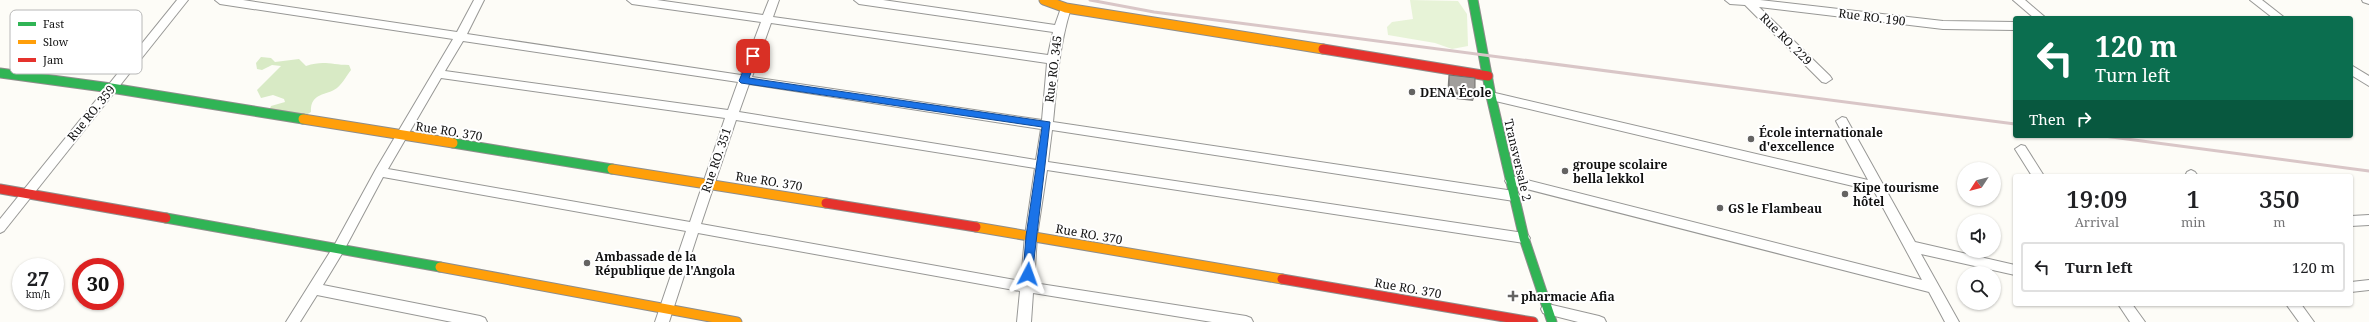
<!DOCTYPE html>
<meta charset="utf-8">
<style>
body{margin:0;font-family:"Noto Serif",serif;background:#f2f2f2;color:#202124;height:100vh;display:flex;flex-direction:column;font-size:15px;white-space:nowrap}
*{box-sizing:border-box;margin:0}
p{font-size:13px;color:#757577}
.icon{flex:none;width:22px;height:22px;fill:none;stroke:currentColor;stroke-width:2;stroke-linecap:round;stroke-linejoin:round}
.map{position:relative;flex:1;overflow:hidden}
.panel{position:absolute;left:2013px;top:174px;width:340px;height:132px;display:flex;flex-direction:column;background:#fff;border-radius:4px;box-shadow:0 1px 3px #0004}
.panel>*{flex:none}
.top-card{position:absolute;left:2013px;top:16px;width:340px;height:122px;border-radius:4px;box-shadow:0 1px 3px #0004;background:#0b6e4f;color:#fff;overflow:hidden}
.needle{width:26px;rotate:234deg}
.controls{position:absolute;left:1957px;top:162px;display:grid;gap:8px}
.controls a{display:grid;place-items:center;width:44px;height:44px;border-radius:50%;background:#fff;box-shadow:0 1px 3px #0004;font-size:20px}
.speed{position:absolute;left:12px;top:258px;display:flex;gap:8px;font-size:20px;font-weight:700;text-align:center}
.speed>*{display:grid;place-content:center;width:52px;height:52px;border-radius:50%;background:#fff;box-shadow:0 1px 3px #0004;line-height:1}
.speed small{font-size:10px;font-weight:400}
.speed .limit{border:6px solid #d22;background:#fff;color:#111}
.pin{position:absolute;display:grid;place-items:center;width:34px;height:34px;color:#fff;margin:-17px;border-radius:8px;box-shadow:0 2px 6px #0006}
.me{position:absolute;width:44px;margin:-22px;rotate:4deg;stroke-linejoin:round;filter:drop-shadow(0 0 3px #0008)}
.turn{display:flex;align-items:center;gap:14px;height:84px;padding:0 16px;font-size:18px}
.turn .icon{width:52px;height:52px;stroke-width:2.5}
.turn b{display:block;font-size:28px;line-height:34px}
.then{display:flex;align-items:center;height:38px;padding:0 16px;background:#0003;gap:8px;font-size:15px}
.eta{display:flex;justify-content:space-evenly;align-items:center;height:68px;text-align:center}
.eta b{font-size:24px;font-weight:600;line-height:28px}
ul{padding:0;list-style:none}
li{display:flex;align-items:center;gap:12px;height:50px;margin:0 8px 6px;padding:0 8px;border:2px solid #e0e0e0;border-radius:4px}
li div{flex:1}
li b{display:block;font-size:15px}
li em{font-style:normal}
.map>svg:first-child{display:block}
</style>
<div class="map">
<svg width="2369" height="322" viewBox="0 0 2369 322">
<rect width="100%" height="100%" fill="#fdfcf7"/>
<!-- green -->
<polygon fill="#e7f3d7" points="1410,0 1458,1 1467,14 1468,46 1452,49 1435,43 1388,35 1387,27 1392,22 1413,19"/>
<!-- forest -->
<path fill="#d8eac5" d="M261,57L271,58L275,62L299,59L306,66C324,60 331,65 349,65L351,70C347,75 343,83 337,88C327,96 310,92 311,112L306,115L269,111L271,106L285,102L284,99L273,95L261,98L257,90L281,66L272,65L262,70L257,69L256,63Z"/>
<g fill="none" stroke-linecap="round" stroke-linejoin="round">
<!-- street casing -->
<g stroke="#979795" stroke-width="2">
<g id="street">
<polygon points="177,0 188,0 4,231 0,233 0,219"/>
<path d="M215,0H243L457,32L474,0H484L467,34L741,75L761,22L632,4L627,0H657L763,15L769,0H779L773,17L1048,55L1053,32L859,4L854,0H883L1055,25L1061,8L1066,4L1071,8C1059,45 1057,83 1053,122L1514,191L1518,193L1520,196L1518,199L1514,201L1052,130L1048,162L1524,233L1528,235L1530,238L1528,241L1524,243L1047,170L1037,236L1034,283L1246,316L1251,318L1253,322H1212L1033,293L1031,322H1017L1020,291L698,233L669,322H655L686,231L383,177L343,252L323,285L480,316L485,318L487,322H452L317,295L300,322H286L335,244L376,169L453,39L220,4ZM771,23L1047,63L1042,120L752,77ZM463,41L738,82L728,110L445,71ZM441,78L725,118L690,222L388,169ZM749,84L1041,129L1036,160L739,112ZM736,120L1035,168L1025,236L1021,281L701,224Z"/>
<polygon points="1725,0 1760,0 1943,21 2015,22 2015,30 1943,29 1759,7 1830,76 1832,79 1826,83 1822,82 1745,5 1730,4"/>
<polygon points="2013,0 2025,0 2046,18 2034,18"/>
<polygon points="2250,0 2262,0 2285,18 2273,18"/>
<polygon points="2362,0 2369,0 2369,4 2363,2"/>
<polygon points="2351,65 2369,76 2369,86 2351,75"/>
<polygon points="1491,92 1868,180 1836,121 1842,117 1846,118 1915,242 2015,265 2015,275 1921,254 1959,322 1945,322 1929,292 1507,184 1505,181 1507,178 1511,176 1922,280 1874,191 1487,99 1485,96"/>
<polygon points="2021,145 2025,146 2044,176 2032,176 2015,149"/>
<polygon points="2191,170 2195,172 2198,176 2185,176 2187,172"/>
<polygon points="2369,215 2369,225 2351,226 2351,216"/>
<polygon points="2369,280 2369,290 2351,292 2351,282"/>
<polygon points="1548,304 1599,316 1604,318 1606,322 1578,322 1543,313 1541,309 1543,305"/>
<polygon points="2118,304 2132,304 2145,322 2130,322"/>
<polygon points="2286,304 2301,304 2314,322 2299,322"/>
</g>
</g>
<!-- fast casing -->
<g stroke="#8e8d8b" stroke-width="11">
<g id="fast">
<polyline points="1473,0 1491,96 1524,238 1552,322"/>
<polyline points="0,73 111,88 303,119"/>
<polyline points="453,143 612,169"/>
<polyline points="166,218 440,267"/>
</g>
</g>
<!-- slow casing -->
<g stroke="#8e8d8b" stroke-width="11">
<g id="slow">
<polyline points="1044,0 1066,8 1323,49"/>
<polyline points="303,119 453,143"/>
<polyline points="612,169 826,203"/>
<polyline points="976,227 1282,279"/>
<polyline points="440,267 737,322"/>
</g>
</g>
<!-- jam casing -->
<g stroke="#8e8d8b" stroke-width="11">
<g id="jam">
<polyline points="1323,49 1488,76"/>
<polyline points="0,189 166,218"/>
<polyline points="826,203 976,227"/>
<polyline points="1282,279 1533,322"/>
</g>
</g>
<!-- street -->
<use href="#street" fill="#fffffe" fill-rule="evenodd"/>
<!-- fast -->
<use href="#fast" stroke="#30b455" stroke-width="9"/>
<!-- slow -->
<use href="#slow" stroke="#ff9f0a" stroke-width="9"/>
<!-- jam -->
<use href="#jam" stroke="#e5322d" stroke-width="9"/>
<!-- rail -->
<g stroke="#d9c6c7" stroke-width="3">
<polyline points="1090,0 1154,12 2015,124"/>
<polyline points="2104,136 2369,171"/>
</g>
</g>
<!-- wall -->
<polygon fill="#8a8986" points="1449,75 1475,95 1473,101 1447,98 1448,81"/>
<!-- building -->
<polygon fill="#a19f9c" stroke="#716f6d" points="1449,75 1475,78 1475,95 1449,92"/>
<!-- route -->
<polygon fill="#1a73e8" stroke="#114b97" points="753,53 757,56 749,78 1050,122 1032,277 1028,278 1023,274 1026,236 1042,127 741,83 739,81 749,56"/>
<!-- markers -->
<g fill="#646362" stroke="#fff" stroke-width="1.5">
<circle cx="1412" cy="92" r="4"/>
<circle cx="1751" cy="139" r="4"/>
<circle cx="1565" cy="171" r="4"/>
<circle cx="1845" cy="194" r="4"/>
<circle cx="1720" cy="208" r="4"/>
<circle cx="587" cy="263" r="4"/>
<path d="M1511 290h4v4h4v4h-4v4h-4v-4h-4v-4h4z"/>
</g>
<g text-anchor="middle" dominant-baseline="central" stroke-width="4" stroke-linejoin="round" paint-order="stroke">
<!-- street labels -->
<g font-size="12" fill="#111" stroke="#fff">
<text transform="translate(1872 17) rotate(7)">Rue RO. 190</text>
<text transform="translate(1786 39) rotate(45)">Rue RO. 229</text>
<text transform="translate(1053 69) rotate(-83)">Rue RO. 345</text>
<text transform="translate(91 113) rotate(-51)">Rue RO. 359</text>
<text transform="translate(449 131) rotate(9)">Rue RO. 370</text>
<text transform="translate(716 160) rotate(-71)">Rue RO. 351</text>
<text transform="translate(1518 160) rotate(77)">Transversale 2</text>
<text transform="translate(769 181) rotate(9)">Rue RO. 370</text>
<text transform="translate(1089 234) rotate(10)">Rue RO. 370</text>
<text transform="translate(1408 288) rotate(10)">Rue RO. 370</text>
</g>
<!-- poi labels -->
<g font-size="12" font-weight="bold" fill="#111" stroke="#fff" text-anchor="start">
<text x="1420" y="92">DENA École</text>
<text x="1759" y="132">École internationale<tspan x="1759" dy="14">d'excellence</tspan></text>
<text x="1573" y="164">groupe scolaire<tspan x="1573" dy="14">bella lekkol</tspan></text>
<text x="1853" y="187">Kipe tourisme<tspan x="1853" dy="14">hôtel</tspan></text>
<text x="1728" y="208">GS le Flambeau</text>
<text x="595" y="256">Ambassade de la<tspan x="595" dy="14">République de l'Angola</tspan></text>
<text x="1521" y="296">pharmacie Afia</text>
</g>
</g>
<!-- legend -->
<rect x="10" y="10" width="132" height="64" rx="6" fill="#fff" stroke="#b8b8b8" stroke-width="1"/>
<rect x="18" y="22" width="18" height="4" fill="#30b455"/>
<rect x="18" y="40" width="18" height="4" fill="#ff9f0a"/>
<rect x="18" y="58" width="18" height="4" fill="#e5322d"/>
<g font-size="11" fill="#111">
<text x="43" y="28">Fast</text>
<text x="43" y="46">Slow</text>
<text x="43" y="64">Jam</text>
</g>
</svg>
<div class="controls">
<a><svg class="needle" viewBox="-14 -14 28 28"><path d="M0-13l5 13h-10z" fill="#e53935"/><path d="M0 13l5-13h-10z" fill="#757577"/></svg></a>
<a><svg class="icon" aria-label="sound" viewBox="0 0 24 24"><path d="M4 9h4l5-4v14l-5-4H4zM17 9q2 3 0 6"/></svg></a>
<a><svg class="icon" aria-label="search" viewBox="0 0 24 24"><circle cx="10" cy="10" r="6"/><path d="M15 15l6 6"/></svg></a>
</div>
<div class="speed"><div>27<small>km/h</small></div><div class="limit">30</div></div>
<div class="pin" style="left:753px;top:56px;background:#d93025"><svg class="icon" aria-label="arrive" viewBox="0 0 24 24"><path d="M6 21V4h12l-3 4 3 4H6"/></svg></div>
<svg class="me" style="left:1028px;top:274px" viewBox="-20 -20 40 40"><path d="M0-17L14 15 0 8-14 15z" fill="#1a73e8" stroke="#fff" stroke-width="4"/></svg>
<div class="top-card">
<div class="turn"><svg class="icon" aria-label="left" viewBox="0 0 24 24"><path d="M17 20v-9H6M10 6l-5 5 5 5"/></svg><div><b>120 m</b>Turn left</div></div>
<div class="then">Then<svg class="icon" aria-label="right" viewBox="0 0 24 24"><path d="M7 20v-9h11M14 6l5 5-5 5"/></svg></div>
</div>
<section class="panel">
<div class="eta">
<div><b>19:09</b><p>Arrival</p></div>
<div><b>1</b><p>min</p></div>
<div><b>350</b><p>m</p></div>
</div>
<ul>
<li><svg class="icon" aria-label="left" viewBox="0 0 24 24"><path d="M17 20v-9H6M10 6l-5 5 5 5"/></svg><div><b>Turn left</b></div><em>120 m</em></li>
</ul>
</section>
</div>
